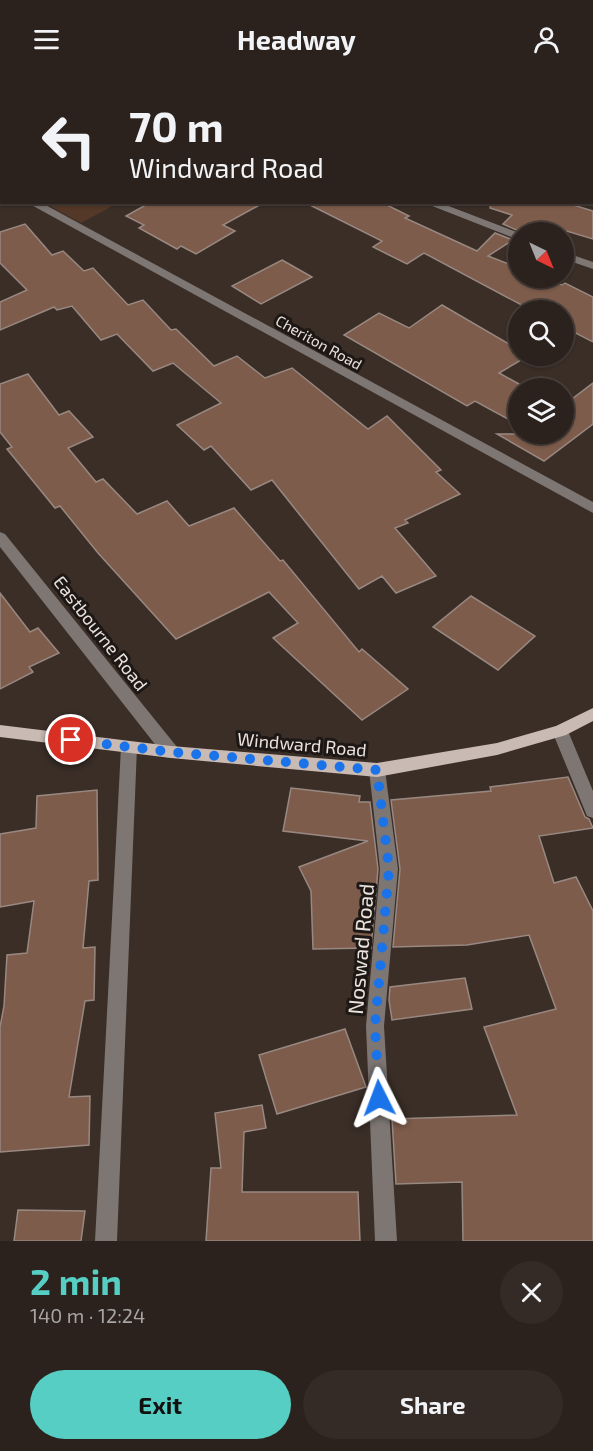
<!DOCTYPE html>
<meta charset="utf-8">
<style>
body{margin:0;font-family:"Exo 2",sans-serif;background:#342a26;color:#f1f3f6;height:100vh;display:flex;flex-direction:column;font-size:22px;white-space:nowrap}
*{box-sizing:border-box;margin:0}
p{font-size:20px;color:#a6a4a4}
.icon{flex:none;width:33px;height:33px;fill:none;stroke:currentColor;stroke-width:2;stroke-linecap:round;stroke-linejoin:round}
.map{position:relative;height:1163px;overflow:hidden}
.drawer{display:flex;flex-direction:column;background:#2c221d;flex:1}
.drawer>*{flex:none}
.hud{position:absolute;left:0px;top:0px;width:594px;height:126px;box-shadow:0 2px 4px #0004,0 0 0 2px #483f3b;background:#2c221d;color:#f1f3f6;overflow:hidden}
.needle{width:39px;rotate:137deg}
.controls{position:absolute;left:508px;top:144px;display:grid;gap:12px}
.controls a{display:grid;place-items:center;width:66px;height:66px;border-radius:50%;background:#2c221d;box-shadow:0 2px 4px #0004,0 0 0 2px #483f3b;font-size:30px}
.pin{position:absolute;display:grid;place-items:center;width:51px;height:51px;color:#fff;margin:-26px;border:3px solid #fff;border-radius:50%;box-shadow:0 2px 6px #0007}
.me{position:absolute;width:66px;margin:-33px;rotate:357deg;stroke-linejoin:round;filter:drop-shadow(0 0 4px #0008)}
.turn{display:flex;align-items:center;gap:21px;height:126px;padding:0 30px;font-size:27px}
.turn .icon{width:78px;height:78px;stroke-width:2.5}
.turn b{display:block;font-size:42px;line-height:51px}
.round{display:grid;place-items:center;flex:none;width:63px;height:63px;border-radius:32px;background:#342a26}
.overview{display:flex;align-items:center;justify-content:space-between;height:102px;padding:0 30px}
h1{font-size:36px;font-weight:700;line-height:45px;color:#56cec3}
.action{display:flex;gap:12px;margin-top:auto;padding:12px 30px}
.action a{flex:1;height:69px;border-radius:36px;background:#56cec3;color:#111;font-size:24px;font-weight:700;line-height:69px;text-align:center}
.action a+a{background:#342a26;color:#f1f3f6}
header{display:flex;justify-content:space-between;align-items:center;height:78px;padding:0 30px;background:#2c221d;font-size:27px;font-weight:700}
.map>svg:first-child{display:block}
</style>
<header><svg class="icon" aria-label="menu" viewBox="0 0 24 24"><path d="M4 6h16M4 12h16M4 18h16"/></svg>Headway<svg class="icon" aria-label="person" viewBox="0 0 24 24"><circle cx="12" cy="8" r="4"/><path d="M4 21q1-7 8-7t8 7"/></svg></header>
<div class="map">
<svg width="593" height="1163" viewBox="0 0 593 1163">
<rect width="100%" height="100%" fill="#3a2e27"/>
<!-- green -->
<polygon fill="#543828" points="44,125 118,125 81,145"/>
<!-- building -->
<g fill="#7d5c4b" stroke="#988881" stroke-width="1.5">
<polygon points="151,124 265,124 223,147 235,153 196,176 181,168 177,171 139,150 144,147 126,138"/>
<polygon points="304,124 381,124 409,138 405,140 477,173 495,155 513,162 488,178 519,190 519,200 542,200 562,207 565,205 593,219 593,264 564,249 564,232 531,232 424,175 407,186 373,169 382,163"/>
<polygon points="491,124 573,124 570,126 593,133 593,161 540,145 521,154 503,146 512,137 490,130"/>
<polygon points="25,146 52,177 63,173 84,193 93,190 128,227 143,222 171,252 176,251 214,288 237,278 265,300 292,290 368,351 387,338 441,392 436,394 460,416 405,442 408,445 395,450 436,498 396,515 382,498 359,511 272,402 251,412 211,368 204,372 177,347 221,325 173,285 153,293 117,256 101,262 72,228 57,232 54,229 0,252 0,224 27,212 0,185 0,154"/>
<polygon points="282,182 312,199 261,226 232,208"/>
<polygon points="442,227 519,272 519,278 528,278 499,295 519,306 519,347 475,323 467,328 344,257 379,235 409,250"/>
<polygon points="28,296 59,337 69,333 93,359 68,370 96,404 103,401 137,436 167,423 189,448 234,430 280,483 283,482 359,574 362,571 408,611 362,642 273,560 298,545 269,514 176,561 98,475 60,428 55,430 7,371 12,369 0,354 0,306"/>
<polygon points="593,305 593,346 544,383 497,356 564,356 564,327"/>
<polygon points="0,515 30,554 38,550 59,575 29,589 33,594 0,611"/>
<polygon points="471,518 535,558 498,592 433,549"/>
<polygon points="568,699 585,739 589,741 593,750 539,758 554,805 576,799 593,833 593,1163 463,1163 462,1104 396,1106 392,1041 517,1037 484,949 556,931 529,857 467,867 393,869 400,791 391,722 491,713 490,709"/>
<polygon points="291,710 360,718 359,724 370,724 378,791 371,870 313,871 311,813 299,789 368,763 283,753"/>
<polygon points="97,712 98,802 89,803 83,870 95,869 94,922 85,923 69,1019 90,1018 89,1067 0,1074 0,949 4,928 7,877 27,875 34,823 0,829 0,756 36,750 37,718"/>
<polygon points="465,900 472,931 392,942 389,922 390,909"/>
<polygon points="345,951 366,1009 277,1036 259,977"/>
<polygon points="262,1027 266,1050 244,1054 242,1114 358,1114 360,1163 206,1163 211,1090 221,1090 215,1035"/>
<polygon points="18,1132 85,1133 81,1163 14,1163"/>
</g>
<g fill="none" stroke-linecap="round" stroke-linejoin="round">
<!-- minor -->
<g fill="#7d7673" fill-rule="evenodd">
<polygon points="89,0 100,0 101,2 90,2"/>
<polygon points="180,0 189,0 179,2"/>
<polygon points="428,0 441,0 442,2 429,2"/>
<rect x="592" y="38" width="1" height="7"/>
<polygon points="2,68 2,75 0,75 0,69"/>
<rect x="0" y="104" width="2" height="7"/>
<polygon points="26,124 40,124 593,424 593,435"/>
<polygon points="422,124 438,124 519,155 519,162"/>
<polygon points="564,174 593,184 593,191 564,181"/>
<polygon points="0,454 5,456 177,669 179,674 177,679 171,680 165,679 0,469"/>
<polygon points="560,647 566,649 568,653 593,713 593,740 587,738 585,733 552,653 554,649"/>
<polygon points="129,663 135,665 137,669 117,1163 95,1163 121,669 123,665"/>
<polygon points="377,685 383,687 385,692 398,791 384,948 397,1163 375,1163 366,948 380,791 369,692 371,687"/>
</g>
<!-- major -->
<polygon fill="#c9bbb4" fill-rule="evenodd" points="593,630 593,643 566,657 497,677 377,699 171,680 0,659 0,647 171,668 377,685 497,665 556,648"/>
</g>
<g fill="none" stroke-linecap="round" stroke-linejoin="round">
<!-- route -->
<polyline stroke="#1a73e8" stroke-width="10" stroke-dasharray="0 18" points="71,662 171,674 377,692 389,791 375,948 379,1020"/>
</g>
<g text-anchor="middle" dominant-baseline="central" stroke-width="6" stroke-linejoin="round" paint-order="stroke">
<!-- far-street labels -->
<g font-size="15" fill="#eae2dd" stroke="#1d1815">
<text transform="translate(319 264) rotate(29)">Cheriton Road</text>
</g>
<!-- street labels -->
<g font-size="18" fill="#eae2dd" stroke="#1d1815">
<text transform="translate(101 555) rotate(52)">Eastbourne Road</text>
<text transform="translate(302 666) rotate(5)">Windward Road</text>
</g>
<!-- near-street labels -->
<g font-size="21" fill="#eae2dd" stroke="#1d1815">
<text transform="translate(360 871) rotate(-85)">Noswad Road</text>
</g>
</g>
</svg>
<div class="controls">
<a><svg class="needle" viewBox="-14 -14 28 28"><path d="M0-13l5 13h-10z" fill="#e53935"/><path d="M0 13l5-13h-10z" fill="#a6a4a4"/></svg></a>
<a><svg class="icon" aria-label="search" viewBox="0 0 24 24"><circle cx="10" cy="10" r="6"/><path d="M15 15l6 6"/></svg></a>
<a><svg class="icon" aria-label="layers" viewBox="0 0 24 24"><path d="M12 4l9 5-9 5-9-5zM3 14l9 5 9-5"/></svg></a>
</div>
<div class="pin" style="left:71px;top:662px;background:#d93025"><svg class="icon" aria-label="arrive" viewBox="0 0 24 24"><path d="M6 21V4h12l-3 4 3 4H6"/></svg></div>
<svg class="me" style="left:379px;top:1020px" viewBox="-20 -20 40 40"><path d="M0-17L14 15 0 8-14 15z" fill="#1a73e8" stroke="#fff" stroke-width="4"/></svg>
<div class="hud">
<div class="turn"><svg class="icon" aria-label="left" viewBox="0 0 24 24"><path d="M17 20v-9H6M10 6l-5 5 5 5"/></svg><div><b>70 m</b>Windward Road</div></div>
</div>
</div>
<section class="drawer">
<div class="overview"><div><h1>2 min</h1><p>140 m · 12:24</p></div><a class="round"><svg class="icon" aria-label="close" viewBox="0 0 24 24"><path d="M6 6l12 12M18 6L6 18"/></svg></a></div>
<div class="action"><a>Exit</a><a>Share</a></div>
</section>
